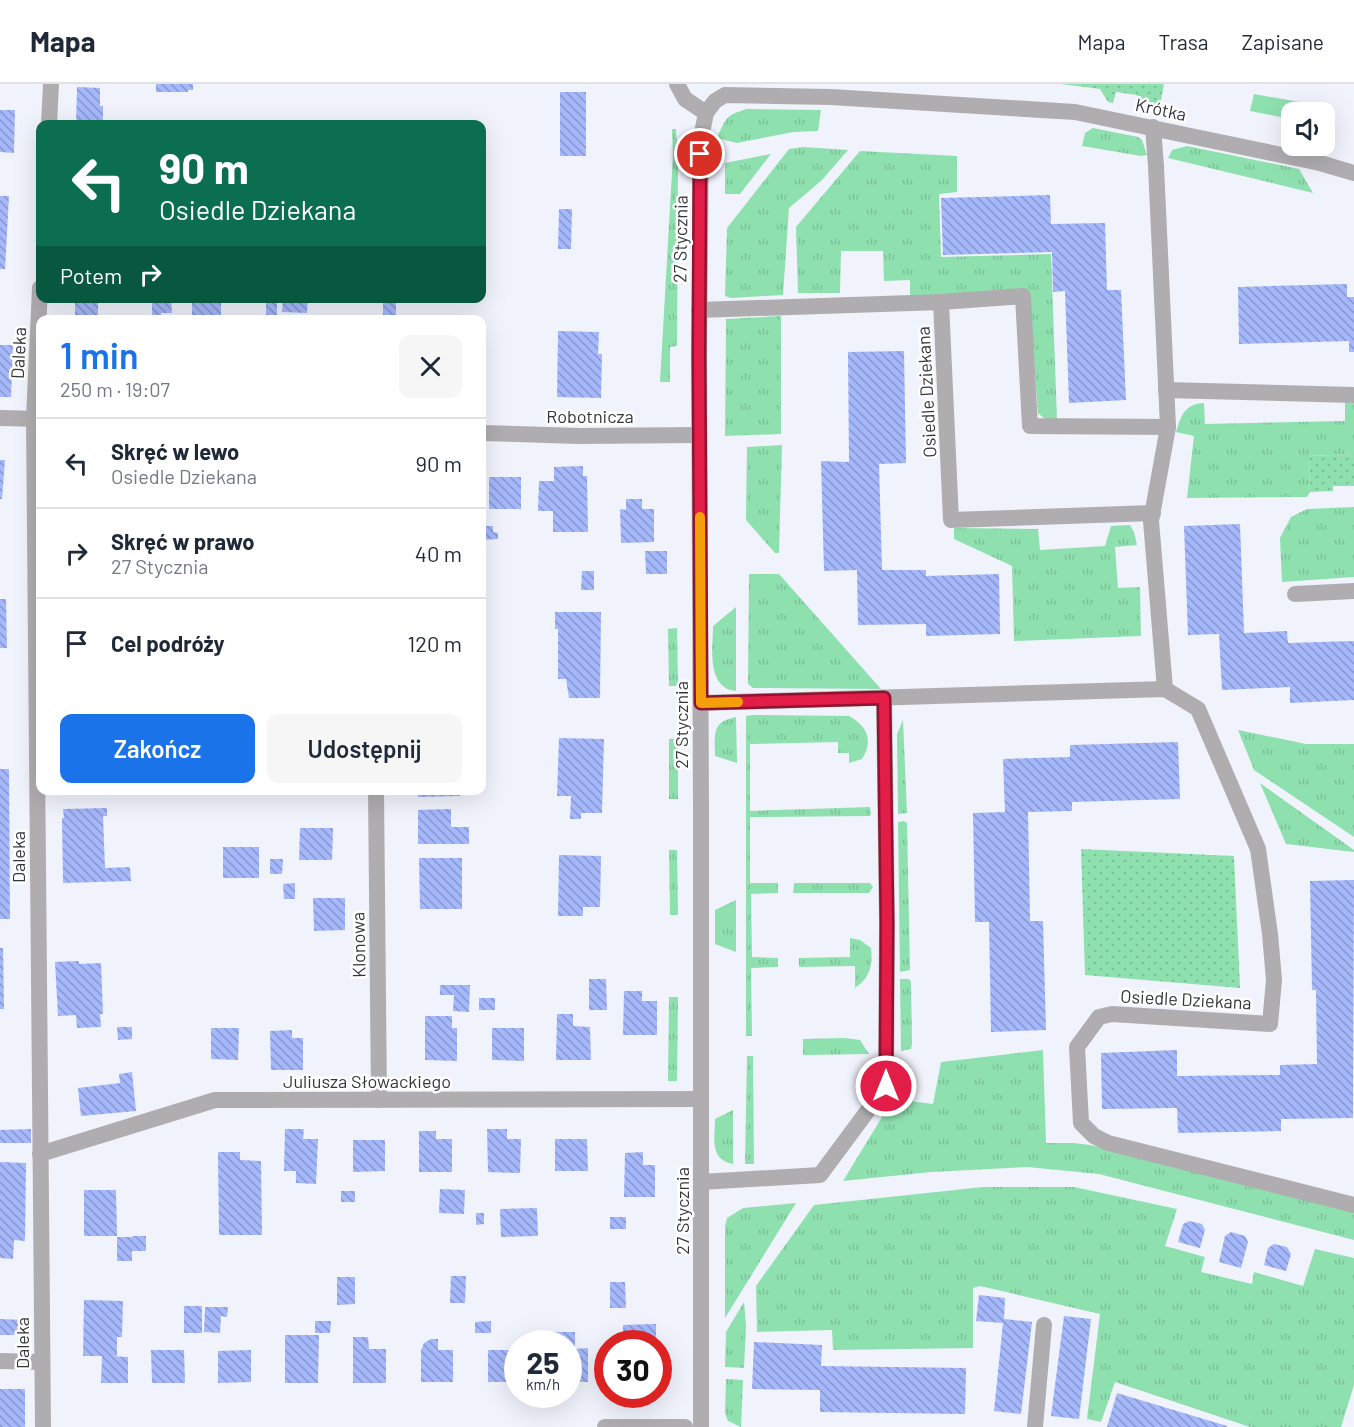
<!DOCTYPE html>
<html lang="pl">
<meta charset="utf-8">
<style>
body{margin:0;font-family:Barlow,sans-serif;background:#f6f6f7;color:#1f2937;height:100vh;display:flex;flex-direction:column;font-size:22px;white-space:nowrap}
*{box-sizing:border-box;margin:0}
p{font-size:20px;color:#747a83}
.icon{flex:none;width:33px;height:33px;fill:none;stroke:currentColor;stroke-width:2;stroke-linecap:round;stroke-linejoin:round}
.map{position:relative;flex:1;overflow:hidden}
.side{position:absolute;left:36px;top:231px;width:450px;height:480px;display:flex;flex-direction:column;background:#fff;border-radius:12px;box-shadow:0 6px 24px #0002}
.side>*{flex:none}
.guide{position:absolute;left:36px;top:36px;width:450px;height:183px;border-radius:12px;box-shadow:0 6px 24px #0002;background:#0b6e4f;color:#fff;overflow:hidden}
.fabs{position:absolute;left:1281px;top:18px;display:grid;gap:12px}
.fabs a{display:grid;place-items:center;width:54px;height:54px;border-radius:12px;background:#fff;box-shadow:0 6px 24px #0002;font-size:30px}
.speed{position:absolute;left:504px;top:1246px;display:flex;gap:12px;font-size:30px;font-weight:700;text-align:center}
.speed>*{display:grid;place-content:center;width:78px;height:78px;border-radius:50%;background:#fff;box-shadow:0 6px 24px #0002;line-height:1}
.speed small{font-size:15px;font-weight:400}
.speed .limit{border:9px solid #d22;background:#fff;color:#111}
.pin{position:absolute;display:grid;place-items:center;width:51px;height:51px;color:#fff;margin:-26px;border:3px solid #fff;border-radius:50%;box-shadow:0 2px 6px #0007}
.me{position:absolute;width:66px;margin:-33px;rotate:0deg;stroke-linejoin:round;filter:drop-shadow(0 0 4px #0008)}
.turn{display:flex;align-items:center;gap:21px;height:126px;padding:0 24px;font-size:27px}
.turn .icon{width:78px;height:78px;stroke-width:2.5}
.turn b{display:block;font-size:42px;line-height:51px}
.then{display:flex;align-items:center;height:57px;padding:0 24px;background:#0003;gap:12px;font-size:22px}
.round{display:grid;place-items:center;flex:none;width:63px;height:63px;border-radius:12px;background:#f6f6f7}
.headline{display:flex;align-items:center;justify-content:space-between;height:102px;padding:0 24px}
h1{font-size:36px;font-weight:600;line-height:45px;color:#1a73e8}
.action{display:flex;gap:12px;margin-top:auto;padding:12px 24px}
.action a{flex:1;height:69px;border-radius:12px;background:#1a73e8;color:#fff;font-size:24px;font-weight:600;line-height:69px;text-align:center}
.action a+a{background:#f6f6f7;color:#1f2937}
ul{padding:0;list-style:none}
li{display:flex;align-items:center;gap:18px;height:90px;padding:0 24px;border-top:2px solid #e0e1e3}
li div{flex:1}
li b{display:block;font-size:22px}
li em{font-style:normal}
header{display:flex;align-items:center;gap:36px;box-sizing:border-box;height:84px;padding:0 30px;background:#fff;border-bottom:2px solid #e0e1e3}
header strong{font-size:28px}
nav{display:flex;gap:33px;margin-inline-start:auto;font-size:21px}
.map>svg:first-child{display:block}
</style>
<header>
<strong>Mapa</strong>
<nav><a>Mapa</a><a>Trasa</a><a>Zapisane</a></nav>
</header>
<div class="map">
<svg width="1354" height="1343" viewBox="0 0 1354 1343">
<defs>
<pattern id="grass-tufts" width="24" height="20" patternUnits="userSpaceOnUse" patternTransform="scale(1.5)"><rect width="24" height="20" fill="#8fe0af"/><path d="M3 7l-1-3M5 7V3M7 7l1-3M15 17l-1-3M17 17v-4M19 17l1-3" fill="none" stroke="#7cc197"/></pattern>
<pattern id="park-dots" width="8" height="8" patternUnits="userSpaceOnUse" patternTransform="scale(1.5)"><rect width="8" height="8" fill="#8fe0af"/><path d="M2 2h.1M6 6h.1" fill="none" stroke="#7cc197" stroke-width="1.8" stroke-linecap="round"/></pattern>
<pattern id="building-back-hatch" width="6" height="6" patternUnits="userSpaceOnUse" patternTransform="scale(1.5)"><rect width="6" height="6" fill="#a5b8fc"/><path d="M-1 5l2 2M0 0l6 6M5-1l2 2" fill="none" stroke="#8796cd"/></pattern>
</defs>
<rect width="100%" height="100%" fill="#f0f3fc"/>
<!-- grass -->
<g fill="url(#grass-tufts)">
<path d="M747,25L821,26L818,47L793,48L737,59L717,54C726,34 726,31 747,25Z"/>
<polygon points="1093,44 1138,53 1142,56 1147,71 1141,72 1082,62 1085,49"/>
<polygon points="672,45 676,45 678,77 677,262 670,263 670,298 660,298 673,71"/>
<polygon points="1187,62 1299,85 1313,109 1168,74 1172,66"/>
<polygon points="803,63 848,66 822,96 789,124 783,211 731,214 725,212 727,144 789,65"/>
<polygon points="860,67 957,72 957,108 939,110 941,173 1051,170 1057,335 1046,336 1038,329 1029,207 910,212 910,196 884,197 883,167 841,167 840,209 798,209 796,143"/>
<polygon points="771,70 740,110 725,110 725,79"/>
<polygon points="781,232 781,350 725,352 726,235"/>
<path d="M1345,316L1354,317V370L1309,372L1310,408L1307,413L1187,414L1194,352L1176,348C1181,331 1185,320 1204,319L1205,340L1345,337Z"/>
<polygon points="782,361 779,469 775,469 746,436 747,363"/>
<polygon points="1354,423 1354,493 1282,498 1280,454 1291,433 1307,425"/>
<polygon points="1130,441 1134,448 1137,461 1115,463 1118,504 1140,503 1141,552 1014,557 1012,482 954,455 954,444 1038,445 1040,466 1105,462 1111,442"/>
<polygon points="749,490 779,490 881,605 753,604 748,600"/>
<path d="M736,523V607C706,604 713,563 713,542Z"/>
<polygon points="677,544 678,602 669,602 668,545"/>
<path d="M753,631L849,632C867,642 874,656 862,675L849,679V669H838V658L750,660V727L870,723L871,730L870,732L750,733V799H778V809L751,810L752,873L778,874V883L751,884L752,952H746V632Z"/>
<path d="M736,633L737,679L715,672C715,650 711,638 736,633Z"/>
<polygon points="903,636 907,729 898,730 897,650"/>
<polygon points="1238,646 1306,660 1354,660 1354,753 1254,686"/>
<rect x="669" y="655" width="9" height="60"/>
<polygon points="1260,699 1354,766 1354,768 1286,760"/>
<polygon points="904,737 907,739 910,886 900,888 898,738"/>
<polygon points="669,766 677,766 678,831 670,831"/>
<polygon points="794,799 870,799 873,803 869,809 793,809"/>
<polygon points="736,816 736,868 715,860 715,826"/>
<path d="M850,854L860,856L871,864C873,881 870,894 855,904V882L799,883V874L850,873Z"/>
<polygon points="900,895 909,895 911,898 912,960 911,965 901,967"/>
<polygon points="669,913 678,913 677,997 668,997"/>
<polygon points="844,954 860,956 869,970 803,971 803,955"/>
<polygon points="1043,966 1046,1059 1074,1059 1090,1061 1247,1099 1354,1127 1354,1156 1099,1090 1027,1083 931,1088 843,1097 893,1015 933,1020 941,978"/>
<polygon points="747,972 753,972 754,1080 745,1080"/>
<path d="M733,1026V1080C709,1075 715,1055 715,1035Z"/>
<polygon points="983,1103 1074,1103 1177,1125 1165,1162 1205,1173 1201,1188 1252,1200 1254,1188 1303,1202 1315,1165 1354,1174 1354,1301 1341,1343 1250,1343 1115,1298 1101,1338 1087,1335 1100,1230 980,1202 973,1204 973,1264 833,1266 832,1246 757,1248 756,1202 814,1121"/>
<polygon points="796,1119 725,1234 725,1142 727,1134 743,1124"/>
<polygon points="744,1218 746,1241 744,1284 725,1283 726,1248"/>
<polygon points="726,1295 743,1296 741,1343 728,1337 725,1329"/>
</g>
<!-- park -->
<g fill="url(#park-dots)">
<polygon points="1061,0 1164,0 1160,22 1143,19 1137,11 1116,8 1113,19 1108,18 1100,5"/>
<polygon points="1354,370 1354,402 1333,402 1333,407 1310,408 1309,372"/>
<polygon points="1081,765 1234,772 1240,904 1085,891"/>
</g>
<!-- pitch -->
<polygon fill="#8fe0af" points="1254,10 1322,22 1321,28 1292,28 1291,35 1250,27"/>
<!-- building -->
<g fill="url(#building-back-hatch)">
<polygon points="156,0 193,0 193,6 188,6 188,8 156,8"/>
<polygon points="77,3 100,4 100,22 103,22 103,36 101,36 101,40 76,40"/>
<rect x="560" y="8" width="26" height="64"/>
<polygon points="0,26 15,26 14,69 0,68"/>
<polygon points="1050,111 1051,140 1105,139 1107,206 1121,206 1126,316 1069,319 1065,207 1053,208 1052,168 943,171 941,114"/>
<polygon points="0,112 9,112 5,185 0,185"/>
<polygon points="559,125 572,125 571,165 558,165"/>
<polygon points="1347,200 1347,213 1354,213 1354,268 1349,268 1349,257 1239,260 1238,203"/>
<rect x="75" y="214" width="23" height="22"/>
<polygon points="152,214 171,214 172,229 161,229 161,236 152,236"/>
<rect x="192" y="214" width="29" height="22"/>
<polygon points="283,214 308,214 307,229 282,228"/>
<rect x="383" y="214" width="13" height="18"/>
<rect x="266" y="217" width="11" height="19"/>
<polygon points="558,247 599,248 598,270 602,270 601,314 557,313"/>
<polygon points="0,261 13,261 11,313 0,313"/>
<polygon points="904,267 906,379 879,380 882,486 926,486 926,492 999,490 1000,550 926,552 926,540 858,541 857,486 824,487 821,377 849,378 848,268"/>
<polygon points="0,376 5,376 2,415 0,415"/>
<polygon points="583,382 583,392 587,392 588,448 553,448 553,427 538,427 539,397 554,397 554,383"/>
<rect x="489" y="393" width="32" height="32"/>
<polygon points="626,415 642,415 642,425 654,425 654,458 621,459 620,425 626,426"/>
<polygon points="1240,440 1244,549 1287,547 1288,559 1354,557 1354,616 1290,619 1290,603 1222,606 1219,550 1188,551 1184,442"/>
<polygon points="482,442 493,442 493,448 498,449 498,455 482,456"/>
<polygon points="645,467 667,467 667,490 646,490"/>
<polygon points="582,487 594,487 594,506 581,506"/>
<polygon points="0,515 6,515 7,564 0,564"/>
<polygon points="555,528 601,528 600,614 569,614 566,595 558,595 558,545 555,545"/>
<polygon points="559,654 604,655 602,729 581,729 581,735 570,735 571,712 557,712"/>
<polygon points="1178,658 1180,715 1072,718 1072,727 1028,728 1030,837 1043,837 1046,946 991,948 989,838 975,838 973,729 1005,728 1003,675 1070,673 1070,661"/>
<polygon points="0,685 9,685 10,835 0,835"/>
<polygon points="418,706 460,706 460,712 418,713"/>
<polygon points="107,724 107,732 103,732 105,784 130,783 131,797 63,799 62,734 64,734 63,725"/>
<polygon points="451,725 451,743 469,743 469,760 418,760 418,726"/>
<polygon points="300,744 333,744 332,776 299,776"/>
<rect x="223" y="763" width="36" height="31"/>
<polygon points="559,771 601,772 600,823 583,823 583,832 558,832"/>
<polygon points="419,774 462,774 462,825 420,825"/>
<polygon points="270,775 283,775 282,790 270,790"/>
<polygon points="1354,796 1353,1034 1281,1035 1281,1047 1178,1049 1177,1024 1102,1025 1101,969 1177,966 1177,992 1280,991 1280,981 1317,980 1316,906 1312,906 1310,797"/>
<polygon points="295,799 295,815 284,815 283,800"/>
<polygon points="313,814 345,814 345,846 314,847"/>
<polygon points="0,864 3,864 4,925 0,925"/>
<polygon points="79,877 79,880 101,879 103,930 100,930 101,943 77,944 76,931 58,932 55,878"/>
<polygon points="589,895 606,895 607,926 589,926"/>
<polygon points="440,901 470,901 469,928 453,927 454,911 440,911"/>
<polygon points="624,907 642,907 642,917 657,917 657,951 623,951"/>
<rect x="479" y="914" width="16" height="12"/>
<polygon points="557,930 573,930 573,942 590,943 591,976 556,976"/>
<polygon points="425,932 452,932 452,944 457,944 457,977 425,976"/>
<polygon points="117,943 132,943 132,955 118,956"/>
<polygon points="211,944 239,944 238,976 211,975"/>
<polygon points="492,944 524,944 524,977 492,976"/>
<polygon points="292,946 292,954 303,954 303,986 271,986 270,947"/>
<polygon points="132,988 136,1027 81,1032 78,1004 120,999 119,990"/>
<polygon points="31,1045 31,1059 0,1059 0,1046"/>
<polygon points="285,1045 304,1045 303,1055 318,1055 316,1100 296,1099 296,1087 284,1087"/>
<polygon points="487,1045 507,1045 507,1055 521,1055 520,1089 488,1088"/>
<polygon points="419,1047 436,1047 436,1055 452,1055 452,1088 419,1088"/>
<polygon points="555,1055 587,1055 588,1087 555,1087"/>
<polygon points="353,1056 385,1056 385,1087 353,1088"/>
<polygon points="218,1068 240,1068 240,1076 261,1077 262,1151 219,1151"/>
<polygon points="643,1068 643,1081 655,1081 655,1113 624,1113 625,1069"/>
<polygon points="0,1078 26,1079 25,1157 14,1156 13,1175 0,1174"/>
<polygon points="440,1105 465,1106 464,1130 439,1129"/>
<polygon points="84,1106 116,1106 117,1152 84,1152"/>
<rect x="341" y="1107" width="14" height="11"/>
<polygon points="537,1124 538,1152 501,1153 500,1125"/>
<polygon points="476,1129 484,1129 484,1140 476,1141"/>
<rect x="610" y="1133" width="16" height="12"/>
<polygon points="1189,1137 1202,1140 1205,1146 1200,1164 1178,1158 1183,1140"/>
<polygon points="1231,1148 1245,1152 1248,1158 1241,1184 1219,1178 1225,1152"/>
<polygon points="132,1152 146,1152 146,1167 132,1167 132,1177 117,1177 117,1153 132,1153"/>
<polygon points="1274,1160 1287,1163 1291,1170 1286,1187 1264,1181 1268,1164"/>
<polygon points="451,1192 466,1192 465,1219 450,1219"/>
<polygon points="337,1193 355,1193 355,1220 337,1221"/>
<polygon points="610,1198 625,1198 626,1224 610,1224"/>
<polygon points="979,1211 1005,1214 1004,1235 1032,1238 1021,1330 994,1327 1003,1239 976,1237"/>
<polygon points="84,1216 123,1217 122,1253 117,1253 117,1272 109,1272 128,1273 128,1299 101,1299 102,1272 83,1272"/>
<rect x="184" y="1222" width="18" height="27"/>
<polygon points="205,1223 228,1223 227,1233 221,1232 220,1249 204,1248"/>
<polygon points="1064,1232 1091,1235 1079,1335 1051,1332"/>
<polygon points="0,1235 26,1236 25,1251 0,1251"/>
<polygon points="315,1237 331,1237 330,1249 315,1249"/>
<polygon points="491,1237 491,1249 475,1249 475,1238"/>
<polygon points="656,1240 656,1260 623,1260 623,1241"/>
<polygon points="555,1248 575,1248 575,1265 588,1264 588,1298 568,1298 568,1260 555,1260"/>
<polygon points="285,1251 319,1251 318,1299 285,1299"/>
<polygon points="353,1253 368,1253 369,1265 386,1265 386,1299 353,1299"/>
<polygon points="431,1255 438,1255 438,1266 453,1266 453,1298 421,1298 421,1266 424,1259"/>
<polygon points="754,1258 822,1261 821,1282 966,1284 965,1330 820,1328 820,1306 752,1305"/>
<polygon points="151,1266 184,1266 185,1299 152,1299"/>
<polygon points="251,1266 251,1298 218,1299 218,1267"/>
<rect x="488" y="1266" width="30" height="32"/>
<rect x="0" y="1305" width="25" height="38"/>
<polygon points="1117,1309 1227,1342 1227,1343 1107,1343"/>
</g>
<g fill="none" stroke-linecap="round" stroke-linejoin="round">
<!-- service -->
<polyline stroke="#b0adb0" stroke-width="16" points="1035,1343 1044,1241"/>
<!-- minor -->
<g stroke="#b0adb0" stroke-width="16">
<polyline points="677,0 685,15 706,29"/>
<polyline points="49,40 51,0"/>
<polyline points="1153,43 1156,82 1168,343 1151,437 1165,605"/>
<polyline points="40,204 34,334 43,1343"/>
<polyline points="941,218 1023,212 1030,342 1168,343"/>
<polyline points="699,226 941,218 951,436 1153,429"/>
<polyline points="1166,306 1354,311"/>
<polyline points="0,334 40,335"/>
<polyline points="482,349 579,352 699,351"/>
<polyline points="1295,510 1354,507"/>
<polyline points="701,619 1165,605 1198,625 1258,765 1270,850 1274,896 1270,940 1112,930 1099,933 1077,963 1081,1039 1094,1052 1108,1059 1354,1121"/>
<polyline points="376,706 379,1016"/>
<polyline points="40,1070 215,1016 701,1015"/>
<polyline points="701,1098 820,1091 886,1002 887,839 884,614"/>
<polyline points="0,1277 42,1278"/>
<polyline points="605,1343 685,1343"/>
<polyline points="701,1343 701,724 699,271 701,54 706,29 715,17 725,11 831,13 1075,28 1320,79 1354,89"/>
</g>
</g>
<g fill="none" stroke-linecap="round" stroke-linejoin="round">
<!-- route casing -->
<g stroke="#92132f" stroke-width="15">
<polyline id="route" points="700,70 699,271 701,619 884,614 887,839 886,1002"/>
</g>
<!-- route -->
<use href="#route" stroke="#e11d48" stroke-width="10"/>
<!-- slow -->
<polyline stroke="#f59e0b" stroke-width="10" points="700,433 701,619 738,618"/>
</g>
<g text-anchor="middle" dominant-baseline="central" stroke-width="5" stroke-linejoin="round" paint-order="stroke">
<!-- street labels -->
<g font-size="18" fill="#353639" stroke="#fff">
<text transform="translate(1161 25) rotate(12)">Krótka</text>
<text transform="translate(680 155) rotate(-89)">27 Stycznia</text>
<text transform="translate(18 269) rotate(-87)">Daleka</text>
<text transform="translate(926 308) rotate(-93)">Osiedle Dziekana</text>
<text x="590" y="332">Robotnicza</text>
<text transform="translate(681 641) rotate(-90)">27 Stycznia</text>
<text transform="translate(18 773) rotate(-90)">Daleka</text>
<text transform="translate(358 861) rotate(-91)">Klonowa</text>
<text transform="translate(1186 915) rotate(3)">Osiedle Dziekana</text>
<text x="367" y="997">Juliusza Słowackiego</text>
<text transform="translate(682 1127) rotate(-90)">27 Stycznia</text>
<text transform="translate(22 1259) rotate(-90)">Daleka</text>
</g>
</g>
</svg>
<div class="fabs">
<a><svg class="icon" aria-label="sound" viewBox="0 0 24 24"><path d="M4 9h4l5-4v14l-5-4H4zM17 9q2 3 0 6"/></svg></a>
</div>
<div class="speed"><div>25<small>km/h</small></div><div class="limit">30</div></div>
<div class="pin" style="left:700px;top:70px;background:#d93025"><svg class="icon" aria-label="arrive" viewBox="0 0 24 24"><path d="M6 21V4h12l-3 4 3 4H6"/></svg></div>
<svg class="me" style="left:886px;top:1002px" viewBox="-20 -20 40 40"><circle r="17" fill="#e11d48" stroke="#fff" stroke-width="3"/><path d="M0-11L8 9 0 5-8 9z" fill="#fff"/></svg>
<div class="guide">
<div class="turn"><svg class="icon" aria-label="left" viewBox="0 0 24 24"><path d="M17 20v-9H6M10 6l-5 5 5 5"/></svg><div><b>90 m</b>Osiedle Dziekana</div></div>
<div class="then">Potem<svg class="icon" aria-label="right" viewBox="0 0 24 24"><path d="M7 20v-9h11M14 6l5 5-5 5"/></svg></div>
</div>
<section class="side">
<div class="headline"><div><h1>1 min</h1><p>250 m · 19:07</p></div><a class="round"><svg class="icon" aria-label="close" viewBox="0 0 24 24"><path d="M6 6l12 12M18 6L6 18"/></svg></a></div>
<ul>
<li><svg class="icon" aria-label="left" viewBox="0 0 24 24"><path d="M17 20v-9H6M10 6l-5 5 5 5"/></svg><div><b>Skręć w lewo</b><p>Osiedle Dziekana</p></div><em>90 m</em></li>
<li><svg class="icon" aria-label="right" viewBox="0 0 24 24"><path d="M7 20v-9h11M14 6l5 5-5 5"/></svg><div><b>Skręć w prawo</b><p>27 Stycznia</p></div><em>40 m</em></li>
<li><svg class="icon" aria-label="arrive" viewBox="0 0 24 24"><path d="M6 21V4h12l-3 4 3 4H6"/></svg><div><b>Cel podróży</b></div><em>120 m</em></li>
</ul>
<div class="action"><a>Zakończ</a><a>Udostępnij</a></div>
</section>
</div>
